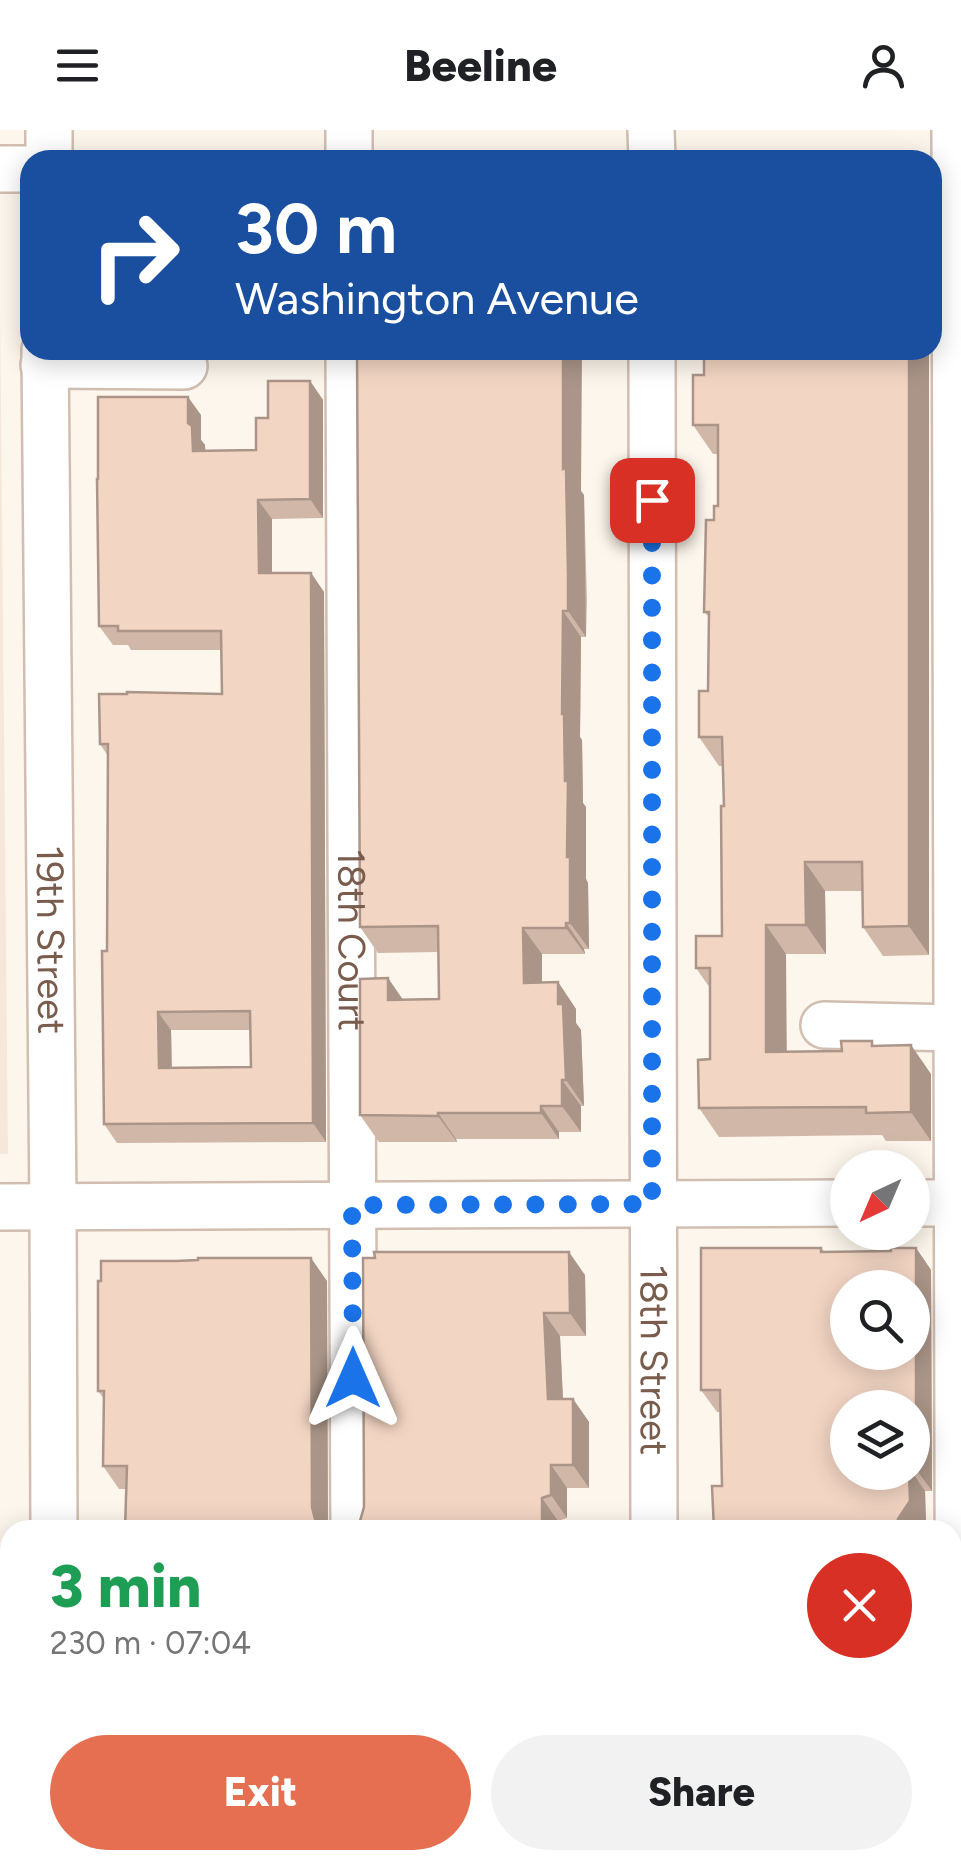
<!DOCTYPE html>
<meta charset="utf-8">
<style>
body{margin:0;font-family:Figtree,sans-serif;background:#f2f2f2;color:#202124;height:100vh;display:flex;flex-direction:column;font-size:38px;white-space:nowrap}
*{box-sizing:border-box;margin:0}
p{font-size:32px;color:#757577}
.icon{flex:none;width:55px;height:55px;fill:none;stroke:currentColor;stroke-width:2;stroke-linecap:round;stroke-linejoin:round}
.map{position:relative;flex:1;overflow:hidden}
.details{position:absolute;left:0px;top:1390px;width:962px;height:350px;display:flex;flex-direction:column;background:#fff;border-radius:30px 30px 0 0;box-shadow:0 5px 25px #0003}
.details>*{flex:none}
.hud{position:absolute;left:20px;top:20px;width:922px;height:210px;border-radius:30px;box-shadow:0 5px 25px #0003;background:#1a4fa0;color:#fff;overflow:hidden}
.needle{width:65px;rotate:224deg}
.buttons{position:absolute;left:830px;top:1020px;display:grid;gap:20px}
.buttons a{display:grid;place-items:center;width:100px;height:100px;border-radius:50%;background:#fff;box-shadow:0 5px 25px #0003;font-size:50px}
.pin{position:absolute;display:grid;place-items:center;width:85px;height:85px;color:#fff;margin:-42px;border-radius:20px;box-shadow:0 5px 15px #0006}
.me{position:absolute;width:110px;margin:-55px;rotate:0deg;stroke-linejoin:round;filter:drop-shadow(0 0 8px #0008)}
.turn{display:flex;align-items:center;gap:35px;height:210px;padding:0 50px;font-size:45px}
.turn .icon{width:130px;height:130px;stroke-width:2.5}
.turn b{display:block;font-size:70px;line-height:85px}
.round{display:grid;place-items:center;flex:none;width:105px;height:105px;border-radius:52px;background:#f2f2f2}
.head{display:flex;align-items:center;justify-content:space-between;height:170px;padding:0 50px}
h1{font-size:60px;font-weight:800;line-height:75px;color:#1e9e55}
.cta{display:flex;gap:20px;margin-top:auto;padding:20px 50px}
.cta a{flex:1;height:115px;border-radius:60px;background:#e76f51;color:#fff;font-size:40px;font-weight:800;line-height:115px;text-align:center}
.cta a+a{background:#f2f2f2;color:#202124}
header{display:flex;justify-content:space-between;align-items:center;height:130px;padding:0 50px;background:#fff;font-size:45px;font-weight:800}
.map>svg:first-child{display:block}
</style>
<header><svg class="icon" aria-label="menu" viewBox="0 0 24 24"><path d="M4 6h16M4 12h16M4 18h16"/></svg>Beeline<svg class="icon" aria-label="person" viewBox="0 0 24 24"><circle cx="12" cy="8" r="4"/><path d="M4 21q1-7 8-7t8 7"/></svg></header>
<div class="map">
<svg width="961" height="1740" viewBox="0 0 961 1740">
<rect width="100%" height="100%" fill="#fdf6ec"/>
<!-- residential -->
<polygon fill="#f5e8da" points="0,174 8,1024 0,1024"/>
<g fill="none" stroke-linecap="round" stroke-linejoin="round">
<!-- minor casing -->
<g stroke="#d1beb0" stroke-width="50">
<g id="minor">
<polyline points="49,0 49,30"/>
<polyline points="651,0 652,30"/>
<polyline points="955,0 959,1740"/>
<polyline points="349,30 349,0"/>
<polyline points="0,39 30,39"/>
<path id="s1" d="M45,220L53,1076L54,1400"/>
<path id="s2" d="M349,220L354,1400"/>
<path id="s3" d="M652,220L654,1400"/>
<polyline points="44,235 184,236"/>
<polyline points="824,895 956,898"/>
<polyline points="912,1073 961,1073"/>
<polyline points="0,1077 848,1073"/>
<polyline points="54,1730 54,1740"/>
<polyline points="356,1730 356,1740"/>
<polyline points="657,1730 657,1740"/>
</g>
</g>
<!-- minor -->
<use href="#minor" stroke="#fff" stroke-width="45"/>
</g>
<!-- wall -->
<g fill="#d1b7a8" fill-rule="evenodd">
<polygon points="704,245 929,825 883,826 863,797 863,761 825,761 826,824 786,824 786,922 842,921 876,916 931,944 931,1011 886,1011 882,1005 719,1007 699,978 710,929 710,858 696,838 722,806 724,676 723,636 719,636 699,607 708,561 709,487 704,482 714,390 718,376 718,324 713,324 693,295"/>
<path d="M310,251L323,270V388L272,389V443H311L324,462L326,1012L117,1013L104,994L107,821L108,626L100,614L222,564V520H131L128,515H113L99,496L98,349L201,285V310L205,315V321L256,320L268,288ZM171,900H250L251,937L172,938Z"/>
<polygon points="581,361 584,365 587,470 586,507 581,507 580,607 582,610 583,673 586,677 586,749 588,753 589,819 584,819 585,824 542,824 542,853 558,852 576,879 576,893 581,900 584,976 581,976 581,1002 559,1002 559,1009 456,1009 457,1012 379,1012 360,985 388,848 402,870 439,869 438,822 378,823 360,797"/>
<path d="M821,1118L825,1122L891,1121L916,1118L931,1140L932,1361H925L926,1393L921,1400H714L722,1356L720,1282H717L701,1260ZM912,1278V1342H848Z"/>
<polygon points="363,1128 585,1145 586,1206 560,1206 563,1269 573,1269 589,1292 589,1358 567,1358 567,1388 558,1391 558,1400 350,1400 360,1391 364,1377"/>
<polygon points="327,1151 328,1400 126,1359 119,1359 103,1336 104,1269 98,1261"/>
<polygon points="109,1730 331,1730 257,1736 203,1737 203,1740 109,1740"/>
<polygon points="705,1730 933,1730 933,1740 828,1740 828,1733 780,1733 780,1740 705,1740"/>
</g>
<!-- shaded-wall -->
<g fill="#aa9588">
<polygon points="563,220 582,220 581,361 584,365 586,507 568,481 563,339"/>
<polygon points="909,220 929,220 929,825 909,796"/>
<polygon points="310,251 323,270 323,388 310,369"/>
<polygon points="188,267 201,285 201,310 205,315 207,340 193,321 188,293"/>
<polygon points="258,370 272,389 272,462 259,443"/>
<polygon points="311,443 324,462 326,1012 313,993"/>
<polygon points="563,481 581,507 580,607 582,610 583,673 586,677 586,749 588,753 589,819 570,793 562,584"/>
<polygon points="805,732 825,761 826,824 806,795"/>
<polygon points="566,793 584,819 585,824 566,798"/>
<polygon points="766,795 786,824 787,951 766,922"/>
<polygon points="523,798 542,824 542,879 524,853"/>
<polygon points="388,848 406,874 388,870"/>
<polygon points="558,852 576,879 576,893 581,900 584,976 566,950 558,874"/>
<polygon points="158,882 171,900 172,957 159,938"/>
<polygon points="911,915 931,944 931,1011 911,982"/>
<polygon points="562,950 581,976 581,1002 562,976"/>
<polygon points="541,976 559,1002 559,1009 541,983"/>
<polygon points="438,983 456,1009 457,1012 438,986"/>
<polygon points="916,1118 931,1140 932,1361 916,1339"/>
<polygon points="569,1122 585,1145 586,1206 570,1183"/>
<polygon points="311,1128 327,1151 328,1400 322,1400 315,1389 312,1377"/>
<polygon points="544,1183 560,1206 564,1292 548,1269"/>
<polygon points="573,1269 589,1292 589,1358 573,1335"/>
<polygon points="551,1335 567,1358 567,1388 551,1365"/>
<polygon points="909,1342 912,1342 925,1361 926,1393 921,1400 897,1400 898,1389"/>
<polygon points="542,1368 558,1391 558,1400 542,1400"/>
<polygon points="187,1730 198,1730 203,1737 203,1740 186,1740"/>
<polygon points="318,1730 331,1730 330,1740 324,1740"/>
<rect x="576" y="1730" width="13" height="10"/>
<polygon points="764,1730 778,1730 780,1733 780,1740 765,1740"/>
<polygon points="920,1730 933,1730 933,1740 927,1740"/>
</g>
<!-- building -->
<g fill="#f3d5c3" stroke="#aa9588" stroke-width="2.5" fill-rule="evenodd">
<polygon points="357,220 563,220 563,339 566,338 568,444 568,481 563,481 562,584 564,584 565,651 568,651 567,727 570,727 570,793 566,793 566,798 523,798 524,853 558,852 558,874 563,874 566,950 562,950 562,976 541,976 541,983 438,983 438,986 360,985 360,849 388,848 388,870 439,869 438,796 360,797"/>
<polygon points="704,220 909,220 909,796 863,797 862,732 805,732 806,795 766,795 766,922 842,921 841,911 872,911 872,916 911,915 911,982 866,983 866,977 699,978 698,930 710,929 710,838 696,838 696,806 722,806 721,676 724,676 722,607 699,607 699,561 708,561 709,482 704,482 706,390 714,390 714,376 718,376 718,295 693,295 693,245 704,245"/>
<path d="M268,251H310V369L258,370L259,443H311L313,993L104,994L102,821H107L108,614H100L99,564H127V562L222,564L221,501H118V496H99L97,349H98V267H188V293L192,296L193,321L256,320V288H268ZM250,881L251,937L159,938L158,882Z"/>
<path d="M701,1118H821V1122L891,1121V1118H916V1339H912V1278H848V1342H909L910,1371L898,1389L897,1400H714L712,1356H722L720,1260H701ZM848,1158H912V1222H848Z"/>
<polygon points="374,1122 569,1122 570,1183 544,1183 548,1269 573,1269 573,1335 551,1335 551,1365 542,1368 542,1400 350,1400 360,1391 364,1377 363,1128 375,1128"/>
<polygon points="198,1128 311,1128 312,1377 315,1389 327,1400 125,1400 127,1336 103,1336 104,1261 98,1261 98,1151 101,1151 101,1131 176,1131 198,1130"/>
<polygon points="109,1730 187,1730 186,1740 109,1740"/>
<polygon points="257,1730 318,1730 328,1740 257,1740"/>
<polygon points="362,1730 576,1730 576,1740 352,1740"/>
<polygon points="705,1730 764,1730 765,1740 705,1740"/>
<polygon points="828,1730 920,1730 930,1740 828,1740"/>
</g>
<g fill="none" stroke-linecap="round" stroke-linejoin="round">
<!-- route -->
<polyline stroke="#1a73e8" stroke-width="18" stroke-dasharray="0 32.4" points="353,1248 352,1075 652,1074 652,370"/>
</g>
<g text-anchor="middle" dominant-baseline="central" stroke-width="8" stroke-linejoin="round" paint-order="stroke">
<!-- street labels -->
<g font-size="38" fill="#7a5c4d" stroke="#fffaf3">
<text stroke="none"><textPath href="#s1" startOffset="590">19th Street</textPath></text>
<text stroke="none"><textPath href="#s2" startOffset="590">18th Court</textPath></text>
<text stroke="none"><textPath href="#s3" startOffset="1010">18th Street</textPath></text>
</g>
</g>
</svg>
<div class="buttons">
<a><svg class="needle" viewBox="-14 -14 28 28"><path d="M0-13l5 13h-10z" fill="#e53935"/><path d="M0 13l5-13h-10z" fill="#757577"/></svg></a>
<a><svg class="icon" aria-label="search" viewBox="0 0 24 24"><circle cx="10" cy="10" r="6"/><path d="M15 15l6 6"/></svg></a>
<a><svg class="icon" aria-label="layers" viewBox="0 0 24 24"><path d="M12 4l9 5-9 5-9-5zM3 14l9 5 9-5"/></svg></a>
</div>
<div class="pin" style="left:652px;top:370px;background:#d93025"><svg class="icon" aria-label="arrive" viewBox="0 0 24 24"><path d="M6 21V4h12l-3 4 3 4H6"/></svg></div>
<svg class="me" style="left:353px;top:1248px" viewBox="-20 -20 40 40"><path d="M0-17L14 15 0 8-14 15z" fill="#1a73e8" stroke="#fff" stroke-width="4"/></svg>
<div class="hud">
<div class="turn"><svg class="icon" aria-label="right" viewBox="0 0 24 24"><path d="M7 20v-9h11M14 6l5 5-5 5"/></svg><div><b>30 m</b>Washington Avenue</div></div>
</div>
<section class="details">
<div class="head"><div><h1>3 min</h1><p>230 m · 07:04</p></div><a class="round" style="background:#d93025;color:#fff"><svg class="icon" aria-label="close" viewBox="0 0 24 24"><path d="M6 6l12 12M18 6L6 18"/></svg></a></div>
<div class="cta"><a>Exit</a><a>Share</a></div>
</section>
</div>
